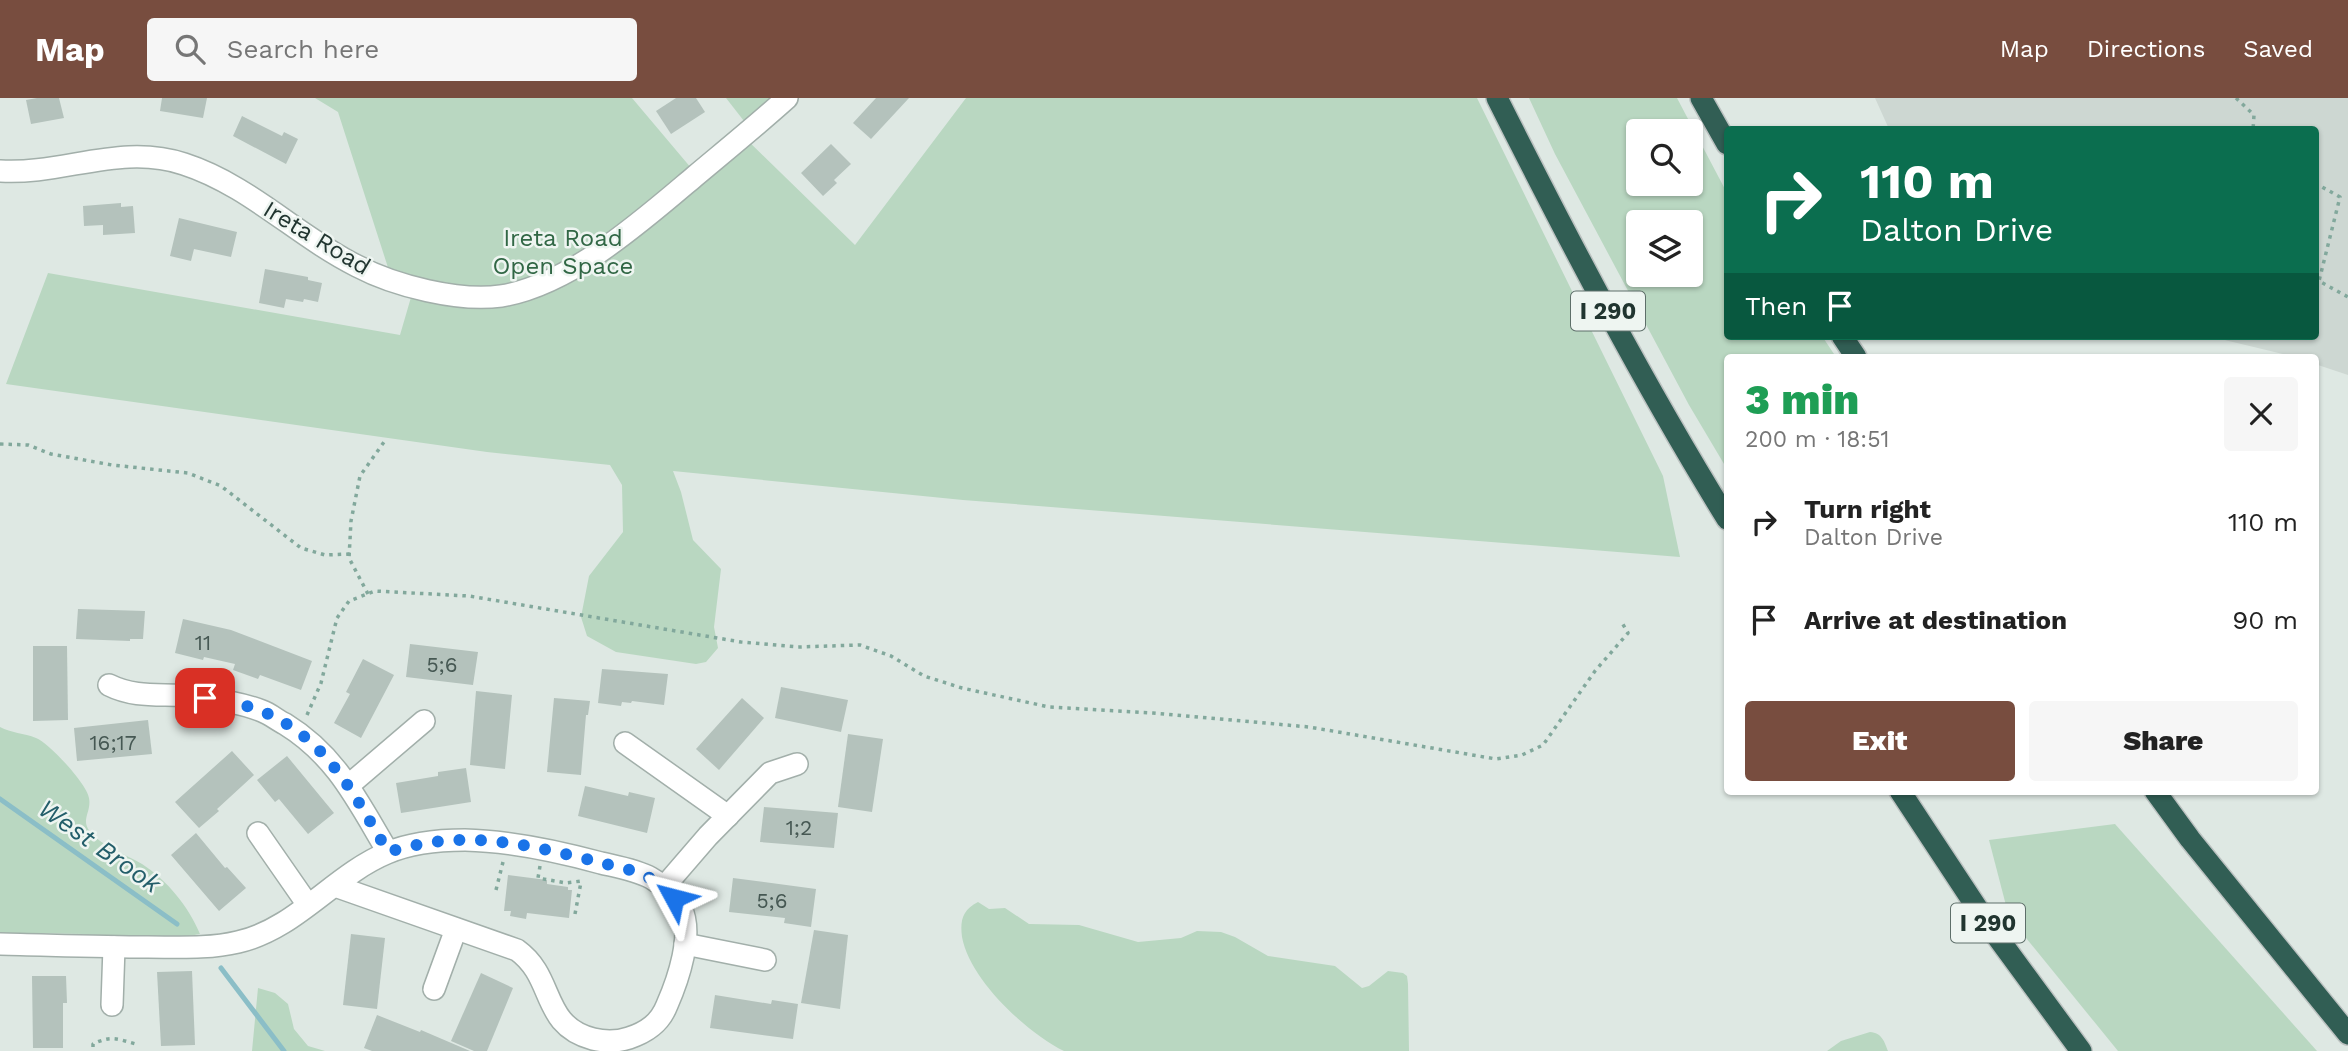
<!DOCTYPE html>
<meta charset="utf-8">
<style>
body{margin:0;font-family:"Work Sans",sans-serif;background:#f6f6f6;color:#222;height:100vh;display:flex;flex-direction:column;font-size:26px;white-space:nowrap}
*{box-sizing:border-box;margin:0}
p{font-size:23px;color:#767676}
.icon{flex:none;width:38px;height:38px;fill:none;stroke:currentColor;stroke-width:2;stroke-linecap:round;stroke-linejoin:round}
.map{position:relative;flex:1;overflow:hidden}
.side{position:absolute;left:1724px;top:256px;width:595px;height:441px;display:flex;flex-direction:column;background:#fff;border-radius:7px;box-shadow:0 2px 5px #0004}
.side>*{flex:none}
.hud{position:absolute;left:1724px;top:28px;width:595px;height:214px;border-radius:7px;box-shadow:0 2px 5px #0004;background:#0b6e4f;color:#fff;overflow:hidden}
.tools{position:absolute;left:1626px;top:21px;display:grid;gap:14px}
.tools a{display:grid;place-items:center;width:77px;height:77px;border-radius:7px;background:#fff;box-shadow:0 2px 5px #0004;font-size:35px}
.pin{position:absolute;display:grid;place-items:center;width:60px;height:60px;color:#fff;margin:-30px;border-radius:14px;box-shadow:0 4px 10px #0006}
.me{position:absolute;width:77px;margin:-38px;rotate:308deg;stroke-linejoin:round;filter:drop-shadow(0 0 5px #0008)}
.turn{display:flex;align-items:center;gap:24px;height:147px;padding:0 21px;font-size:32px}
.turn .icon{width:91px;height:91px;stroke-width:2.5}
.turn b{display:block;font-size:49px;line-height:60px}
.then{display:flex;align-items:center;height:66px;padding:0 21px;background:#0003;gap:14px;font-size:26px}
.round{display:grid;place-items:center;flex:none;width:74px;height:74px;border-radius:7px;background:#f6f6f6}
.overview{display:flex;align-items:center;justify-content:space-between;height:119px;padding:0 21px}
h1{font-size:42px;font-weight:800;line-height:52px;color:#1e9e55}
.primary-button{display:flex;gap:14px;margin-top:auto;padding:14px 21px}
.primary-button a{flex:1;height:80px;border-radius:7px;background:#784d3f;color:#fff;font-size:28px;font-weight:800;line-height:80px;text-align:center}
.primary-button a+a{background:#f6f6f6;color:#222}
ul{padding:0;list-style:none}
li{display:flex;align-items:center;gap:21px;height:98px;padding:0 21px}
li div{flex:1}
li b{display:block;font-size:26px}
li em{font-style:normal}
header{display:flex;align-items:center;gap:42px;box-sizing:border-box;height:98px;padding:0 35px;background:#784d3f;color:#fff}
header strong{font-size:33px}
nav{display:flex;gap:38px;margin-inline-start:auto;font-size:24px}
.search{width:490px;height:63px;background:#f6f6f6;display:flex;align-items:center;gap:18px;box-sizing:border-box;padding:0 24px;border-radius:7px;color:#767676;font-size:26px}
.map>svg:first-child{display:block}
</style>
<header>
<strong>Map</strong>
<div class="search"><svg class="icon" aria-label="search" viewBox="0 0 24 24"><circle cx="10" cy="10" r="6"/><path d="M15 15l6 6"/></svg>Search here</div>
<nav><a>Map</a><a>Directions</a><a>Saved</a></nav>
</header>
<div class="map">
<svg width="2348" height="953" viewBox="0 0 2348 953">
<rect width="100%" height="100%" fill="#dee8e3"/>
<!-- built -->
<polygon fill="#cdd7d2" points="1875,0 2348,0 2348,277 2315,266 2315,259 2295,259 2208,238 2315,238 2315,32 1889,31"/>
<!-- green -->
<g fill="#b9d7c1" fill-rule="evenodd">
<polygon points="315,0 632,0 697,77 743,38 855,147 966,0 1477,0 1663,378 1680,459 963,402 673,373 681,394 693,442 721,471 714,529 718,550 706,564 696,566 616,554 587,538 581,519 589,478 623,434 622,387 610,367 487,354 6,286 48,175 400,237 414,189 392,182 338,14"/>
<polygon points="726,0 783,0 751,32"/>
<path d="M1529,0H1677L1727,95V238H1822L1836,259H1727V371L1689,307L1555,56ZM1638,33H1690V86H1638ZM1638,124H1690V177H1638Z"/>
<path d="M0,629C11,635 24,635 36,640C49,645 87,686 89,700C92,716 77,723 95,739C109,751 127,757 142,766C167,782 189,809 200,836L137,847L107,845L83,836L26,835L0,841Z"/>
<polygon points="2115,726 2317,953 2118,953 2009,819 1989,742"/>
<path d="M978,804L989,811L1005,810L1029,826L1079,827L1138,844L1181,840L1197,833L1221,834L1235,839L1268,858L1335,868L1362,890L1369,888L1388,873L1403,875L1407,878L1408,886L1409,953H1064C1026,934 970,882 962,839C960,823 962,812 978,804Z"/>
<polygon points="258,890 275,895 288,906 294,931 308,948 325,953 252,953"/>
<path d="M1870,934C1882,935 1884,943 1888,953H1827L1841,943Z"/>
</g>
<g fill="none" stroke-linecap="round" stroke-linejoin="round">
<!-- stream -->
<g stroke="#8bbec7" stroke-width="5">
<polyline points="0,701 177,826"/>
<polyline points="221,870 284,953"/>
</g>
</g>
<!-- building -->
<g fill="#b4c2bc">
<polygon points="37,0 59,0 64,20 31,26 26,2"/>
<polygon points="162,0 207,0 203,20 160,13"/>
<polygon points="676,0 696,0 705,14 671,36 656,13"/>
<polygon points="876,0 909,0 871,41 853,25"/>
<polygon points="242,18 282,38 284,34 298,41 286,66 233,38"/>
<polygon points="831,46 851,66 834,82 837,85 823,98 801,75"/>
<polygon points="121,105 121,109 133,108 135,135 103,137 103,127 84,128 83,108"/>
<polygon points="179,120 237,134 231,159 194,151 191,163 170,158"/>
<polygon points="265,171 308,179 308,182 322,185 318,204 304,201 303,204 286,201 284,210 259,205"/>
<polygon points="78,511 145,513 143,541 130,541 130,543 76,541"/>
<polygon points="183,521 231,532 312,563 301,592 260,577 258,581 233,572 235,566 204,559 203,562 175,555"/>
<polygon points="410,546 478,554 473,587 406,579"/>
<polygon points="33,548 67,548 68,622 33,623"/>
<polygon points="363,561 394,577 361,640 334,625 350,596 346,594"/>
<polygon points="602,571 668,576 664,607 632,603 631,605 622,604 621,608 598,605"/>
<polygon points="781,589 848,602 841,634 775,620"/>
<polygon points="476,593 512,597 505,671 470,667"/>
<polygon points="554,600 590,603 588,617 586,617 581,677 547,674"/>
<polygon points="742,600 764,620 719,672 696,651"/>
<polygon points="148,622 152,656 77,663 74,630"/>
<polygon points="848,636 883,641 872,714 838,709"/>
<polygon points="232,653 254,677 217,711 219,713 199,730 175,704"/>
<polygon points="287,658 334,715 308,736 279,701 275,704 257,682"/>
<polygon points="466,670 471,704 401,715 396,685 438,678 438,674"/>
<polygon points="585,688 628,698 629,694 655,700 647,735 578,718"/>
<polygon points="764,709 838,715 834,750 760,744"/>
<polygon points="196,735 225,770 227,769 246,790 219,813 171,757"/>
<polygon points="508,777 547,782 547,786 568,789 568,792 572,792 569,820 527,815 526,821 510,818 511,813 504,813"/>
<polygon points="733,780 816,791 811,829 784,825 785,820 729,814"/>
<polygon points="814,832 848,837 840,911 801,905"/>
<polygon points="351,836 385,840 377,911 343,907"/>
<polygon points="192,873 195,947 161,948 157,874"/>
<polygon points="481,875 513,890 487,953 474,953 451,943"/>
<polygon points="32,878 66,878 67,905 63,905 63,950 33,950"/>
<polygon points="715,897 771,906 772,902 798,906 793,941 710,930"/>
<polygon points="377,917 420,934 421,932 470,953 372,953 364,950"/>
</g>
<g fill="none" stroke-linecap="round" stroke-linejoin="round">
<!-- minor casing -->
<g stroke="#a2afaa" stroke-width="24">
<g id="minor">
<path d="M0,73C63,77 121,45 184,66C249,87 297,138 357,168C395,188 459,204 501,198C570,187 642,123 694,79C725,53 757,27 787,0"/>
<path d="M109,587C139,602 167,594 198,599C219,602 242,605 262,613C270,616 277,622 285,626C337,658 358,704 388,754"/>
<polyline points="625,645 728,718"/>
<polyline points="349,687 424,623"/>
<polyline points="258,735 308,807"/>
<polyline points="664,789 708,738 770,675 797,666"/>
<path d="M0,846C49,847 99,849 148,849C178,849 209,851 238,844C296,831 334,777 387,755C410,745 441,742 465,742C511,743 557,753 601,765C618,769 636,772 651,780C663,787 675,798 681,810C694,836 678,882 667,907C660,925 647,934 629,940C617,944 605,944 593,941C540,927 556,880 517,852L335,788"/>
<polyline points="685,846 765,862"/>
<polyline points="434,891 456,831"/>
<polyline points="112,907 114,849"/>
</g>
</g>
<!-- motorway casing -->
<g stroke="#bcc2c1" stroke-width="24">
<g id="motorway">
<path d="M1497,0C1569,143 1643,285 1727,421"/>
<polyline points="1701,0 1727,46"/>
<polyline points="1842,238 1856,259"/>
<polyline points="1900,693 1987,825 2081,953"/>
<polyline points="2155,693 2190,741 2348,936"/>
</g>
</g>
<!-- path -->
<g stroke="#82a89c" stroke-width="3.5" stroke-dasharray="3.5 5" stroke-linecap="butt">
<polyline points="2236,0 2254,17 2253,32"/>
<polyline points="2315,85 2340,99 2319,183 2348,199"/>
<polyline points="0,346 28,347 51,356 112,367 188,375 221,388 301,450 325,457 350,456"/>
<polyline points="368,496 349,460 351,423 360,378 384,344"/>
<polyline points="307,617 321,585 337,520 349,503 375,493 469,498 741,544 798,549 860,547 891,558 924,578 962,590 1049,609 1153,615 1309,629 1496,661 1522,657 1543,647 1595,573 1628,535 1621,523"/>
<polyline points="540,768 538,780 566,785 581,783"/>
<polyline points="496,792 503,764"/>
<polyline points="575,816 581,784"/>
<path d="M93,949V946C112,937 117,941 136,946V948"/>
</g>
<!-- minor -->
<use href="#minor" stroke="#fff" stroke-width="21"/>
<!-- motorway -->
<use href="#motorway" stroke="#315e54" stroke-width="21"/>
</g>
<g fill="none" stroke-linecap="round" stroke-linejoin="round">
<!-- route -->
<path stroke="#1a73e8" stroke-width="12" stroke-dasharray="0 21.6" d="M205,600C224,604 246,606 264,614C329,643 354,697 388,754C412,747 438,742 463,742C509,741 557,754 602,765C619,769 638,773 653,782C662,787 667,793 674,800"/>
</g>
<g text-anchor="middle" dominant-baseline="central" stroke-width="5" stroke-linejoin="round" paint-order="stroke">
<!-- number labels -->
<g font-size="21" fill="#465853">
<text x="203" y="544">11</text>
<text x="442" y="566">5;6</text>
<text x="113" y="644">16;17</text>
<text x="799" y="729">1;2</text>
<text x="772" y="802">5;6</text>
</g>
<!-- shield labels -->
<g fill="#eef5f1" stroke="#5e6f6a" stroke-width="2">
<rect x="1571" y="193.5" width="74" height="39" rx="5"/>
<rect x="1951" y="805.5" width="74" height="39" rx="5"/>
</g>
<g font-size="23" font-weight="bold" fill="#213530">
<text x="1608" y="213">I 290</text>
<text x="1988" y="825">I 290</text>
</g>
<!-- street labels -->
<g font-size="24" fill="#213530" stroke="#eef5f1">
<text transform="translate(317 140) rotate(31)">Ireta Road</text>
</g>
<!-- park labels -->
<g font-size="24" fill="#316745" stroke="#eef5f1">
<text x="563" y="140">Ireta Road<tspan x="563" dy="28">Open Space</tspan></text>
</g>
<!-- water labels -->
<g font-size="26" font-style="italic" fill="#235e6a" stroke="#eef5f1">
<text transform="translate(100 748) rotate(35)">West Brook</text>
</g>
</g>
</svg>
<div class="tools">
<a><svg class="icon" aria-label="search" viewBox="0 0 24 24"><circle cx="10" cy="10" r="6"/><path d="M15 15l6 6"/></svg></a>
<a><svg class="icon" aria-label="layers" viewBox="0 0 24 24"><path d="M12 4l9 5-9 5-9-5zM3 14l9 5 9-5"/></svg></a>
</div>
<div class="pin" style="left:205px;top:600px;background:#d93025"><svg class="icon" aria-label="arrive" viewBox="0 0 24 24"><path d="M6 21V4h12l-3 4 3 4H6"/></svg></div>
<svg class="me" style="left:674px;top:800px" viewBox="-20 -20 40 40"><path d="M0-17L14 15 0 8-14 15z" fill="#1a73e8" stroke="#fff" stroke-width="4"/></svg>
<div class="hud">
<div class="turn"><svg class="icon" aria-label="right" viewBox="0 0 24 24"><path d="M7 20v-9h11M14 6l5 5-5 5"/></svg><div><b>110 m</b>Dalton Drive</div></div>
<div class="then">Then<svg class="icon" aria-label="arrive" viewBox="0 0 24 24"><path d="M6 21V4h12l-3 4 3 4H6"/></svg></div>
</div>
<section class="side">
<div class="overview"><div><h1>3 min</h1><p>200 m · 18:51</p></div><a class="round"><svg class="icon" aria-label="close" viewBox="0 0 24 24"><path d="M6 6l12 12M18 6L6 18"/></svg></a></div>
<ul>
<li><svg class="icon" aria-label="right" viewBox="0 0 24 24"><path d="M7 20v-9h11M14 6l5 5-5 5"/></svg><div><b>Turn right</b><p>Dalton Drive</p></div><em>110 m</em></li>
<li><svg class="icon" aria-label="arrive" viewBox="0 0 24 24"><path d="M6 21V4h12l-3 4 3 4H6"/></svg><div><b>Arrive at destination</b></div><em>90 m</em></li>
</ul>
<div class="primary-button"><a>Exit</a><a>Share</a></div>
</section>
</div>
